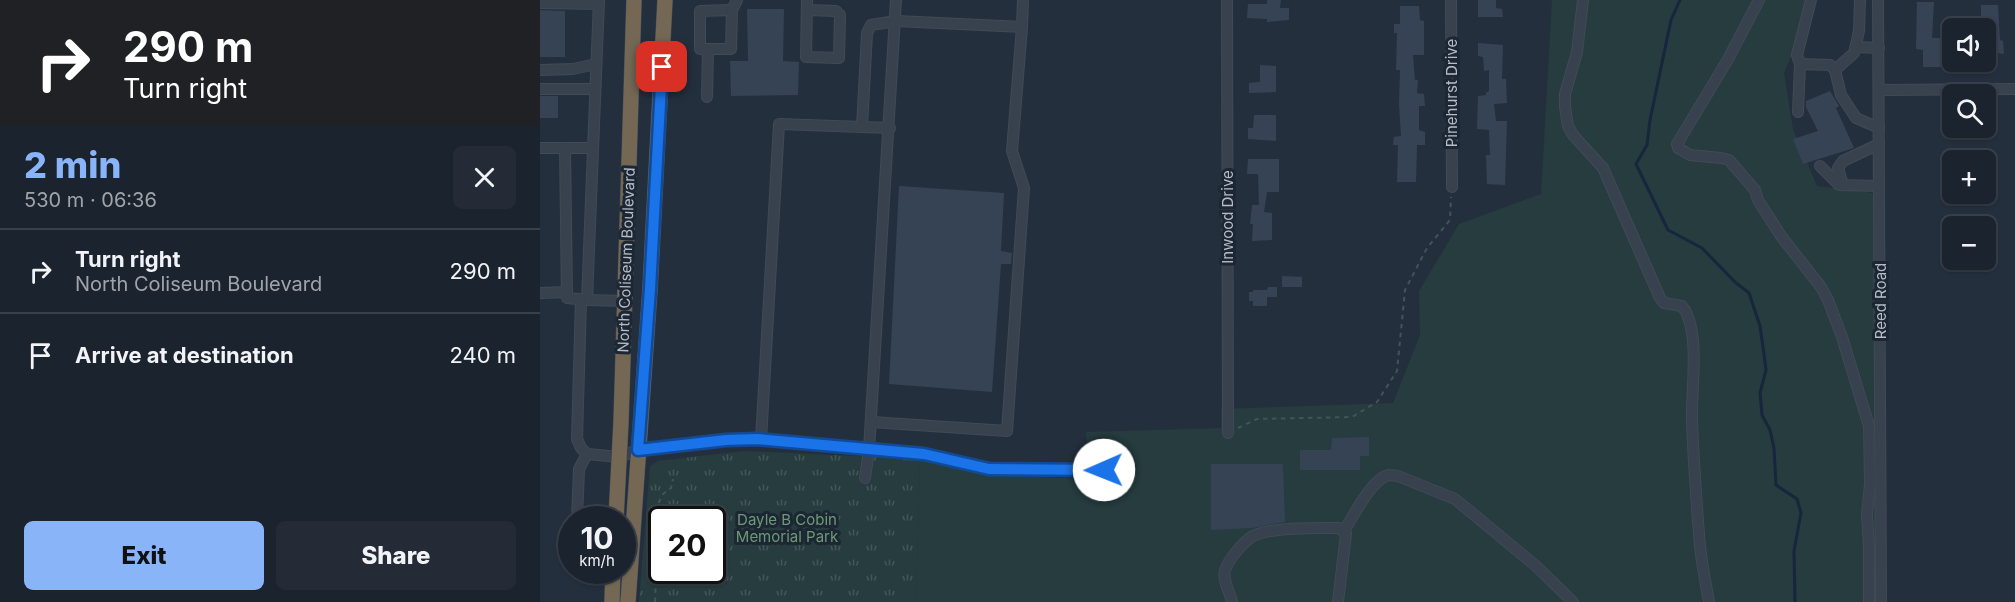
<!DOCTYPE html>
<meta charset="utf-8">
<style>
body{margin:0;font-family:Inter,sans-serif;background:#242b36;color:#f1f3f6;height:100vh;display:flex;flex-direction:column;font-size:22px;white-space:nowrap}
*{box-sizing:border-box;margin:0}
p{font-size:20px;color:#a0a4aa}
.icon{flex:none;width:33px;height:33px;fill:none;stroke:currentColor;stroke-width:2;stroke-linecap:round;stroke-linejoin:round}
.map{position:relative;flex:1;overflow:hidden}
.drawer{display:flex;flex-direction:column;background:#1b232e;width:540px}
.drawer>*{flex:none}
.guide{background:#202124;color:#fff;overflow:hidden}
.fabs{position:absolute;left:1402px;top:18px;display:grid;gap:12px}
.fabs a{display:grid;place-items:center;width:54px;height:54px;border-radius:9px;background:#1b232e;box-shadow:0 2px 4px #0004,0 0 0 2px #39404a;font-size:30px}
.speed{position:absolute;left:18px;top:506px;display:flex;gap:12px;font-size:30px;font-weight:700;text-align:center}
.speed>*{display:grid;place-content:center;width:78px;height:78px;border-radius:50%;background:#1b232e;box-shadow:0 2px 4px #0004,0 0 0 2px #39404a;line-height:1}
.speed small{font-size:15px;font-weight:400}
.speed .limit{border:3px solid #111;border-radius:9px;background:#fff;color:#111}
.pin{position:absolute;display:grid;place-items:center;width:51px;height:51px;color:#fff;margin:-26px;border-radius:12px;box-shadow:0 3px 9px #0006}
.me{position:absolute;width:66px;margin:-33px;rotate:269deg;stroke-linejoin:round;filter:drop-shadow(0 0 4px #0008)}
.turn{display:flex;align-items:center;gap:21px;height:126px;padding:0 24px;font-size:27px}
.turn .icon{width:78px;height:78px;stroke-width:2.5}
.turn b{display:block;font-size:42px;line-height:51px}
.round{display:grid;place-items:center;flex:none;width:63px;height:63px;border-radius:9px;background:#242b36}
.head{display:flex;align-items:center;justify-content:space-between;height:102px;padding:0 24px}
h1{font-size:36px;font-weight:800;line-height:45px;color:#8ab4f8}
.action{display:flex;gap:12px;margin-top:auto;padding:12px 24px}
.action a{flex:1;height:69px;border-radius:9px;background:#8ab4f8;color:#111;font-size:24px;font-weight:800;line-height:69px;text-align:center}
.action a+a{background:#242b36;color:#f1f3f6}
ul{padding:0;list-style:none}
li{display:flex;align-items:center;gap:18px;height:84px;padding:0 24px;border-top:2px solid #39404a}
li div{flex:1}
li b{display:block;font-size:22px}
li em{font-style:normal}
main{display:flex;flex:1;min-height:0}
.map>svg:first-child{display:block}
</style>
<main>
<section class="drawer">
<div class="guide">
<div class="turn"><svg class="icon" aria-label="right" viewBox="0 0 24 24"><path d="M7 20v-9h11M14 6l5 5-5 5"/></svg><div><b>290 m</b>Turn right</div></div>
</div>
<div class="head"><div><h1>2 min</h1><p>530 m · 06:36</p></div><a class="round"><svg class="icon" aria-label="close" viewBox="0 0 24 24"><path d="M6 6l12 12M18 6L6 18"/></svg></a></div>
<ul>
<li><svg class="icon" aria-label="right" viewBox="0 0 24 24"><path d="M7 20v-9h11M14 6l5 5-5 5"/></svg><div><b>Turn right</b><p>North Coliseum Boulevard</p></div><em>290 m</em></li>
<li><svg class="icon" aria-label="arrive" viewBox="0 0 24 24"><path d="M6 21V4h12l-3 4 3 4H6"/></svg><div><b>Arrive at destination</b></div><em>240 m</em></li>
</ul>
<div class="action"><a>Exit</a><a>Share</a></div>
</section>
<div class="map">
<svg width="1475" height="602" viewBox="0 0 1475 602">
<defs>
<pattern id="park-tufts" width="24" height="20" patternUnits="userSpaceOnUse" patternTransform="scale(1.5)"><rect width="24" height="20" fill="#263c3f"/><path d="M3 7l-1-3M5 7V3M7 7l1-3M15 17l-1-3M17 17v-4M19 17l1-3" fill="none" stroke="#435659"/></pattern>
</defs>
<rect width="100%" height="100%" fill="#242f3e"/>
<!-- green -->
<polygon fill="#263c3f" points="1012,0 1276,0 1244,73 1253,129 1277,186 1333,193 1340,602 376,602 380,459 451,475 549,479 546,432 681,428 681,409 853,403 880,335 879,291 919,224 1001,194"/>
<!-- park -->
<path fill="url(#park-tufts)" fill-rule="evenodd" d="M204,451L380,459L376,602H99L110,466L118,461ZM122,519H172V570H122Z"/>
<g fill="none" stroke-linecap="round" stroke-linejoin="round">
<!-- stream -->
<polyline stroke="#17263c" stroke-width="3" points="1140,0 1131,20 1110,120 1107,145 1096,164 1128,230 1162,248 1195,282 1209,293 1220,326 1224,354 1226,370 1220,393 1222,415 1230,430 1234,448 1236,485 1257,499 1261,513 1254,551 1255,602"/>
</g>
<!-- building -->
<g fill="#364354">
<polygon points="727,0 741,0 740,8 749,8 749,20 727,22 727,19 707,18 708,4 727,4"/>
<polygon points="938,0 956,0 956,8 962,9 963,17 938,17"/>
<polygon points="1377,2 1394,2 1392,38 1402,38 1402,67 1383,67 1383,50 1376,49"/>
<polygon points="1441,5 1458,5 1460,40 1463,41 1464,54 1458,53 1457,63 1446,63 1446,28 1441,28"/>
<polygon points="860,6 879,6 880,20 884,21 884,55 873,55 875,80 878,80 877,93 884,94 885,106 879,106 879,130 885,132 885,145 877,145 876,182 857,182 858,145 853,145 854,137 861,136 859,104 860,70 856,70 857,33 854,33 854,24 860,24"/>
<polygon points="207,9 244,9 243,61 259,62 258,95 191,96 190,61 208,61"/>
<polygon points="0,10 25,11 25,57 0,57"/>
<polygon points="938,43 963,45 962,79 966,79 967,103 954,104 956,121 967,121 965,185 947,184 946,155 950,155 949,130 937,129 938,96 946,95 946,93 949,91 949,70 944,71 943,57 938,56"/>
<polygon points="720,65 736,66 736,92 709,93 709,83 720,82"/>
<polygon points="1290,91 1299,106 1296,108 1314,148 1263,164 1253,139 1278,131 1266,107 1266,101"/>
<rect x="0" y="96" width="18" height="22"/>
<polygon points="714,115 736,115 736,141 708,139 708,128 713,128"/>
<polygon points="708,159 739,159 739,192 727,192 724,212 732,213 732,240 712,241 713,224 710,224 712,205 719,205 718,174 707,174"/>
<polygon points="359,186 464,193 461,251 472,253 471,264 461,264 452,392 349,384"/>
<polygon points="742,276 762,277 762,287 742,287"/>
<polygon points="728,287 737,287 737,297 727,297 727,306 713,306 713,301 709,301 709,292 713,292 713,290 727,290"/>
<polygon points="829,437 829,456 820,456 820,470 760,470 760,450 791,450 792,438"/>
<polygon points="671,464 743,464 745,522 712,528 671,530"/>
</g>
<g fill="none" stroke-linecap="round" stroke-linejoin="round">
<!-- minor casing -->
<g stroke="#414a57" stroke-width="12">
<g id="minor">
<polyline points="59,0 47,300 85,301"/>
<polyline points="687,0 688,433"/>
<polyline points="911,0 912,187"/>
<path d="M1043,0L1037,52L1025,94V107L1028,126L1033,135L1063,168L1120,298L1124,303L1142,306C1161,330 1151,389 1152,418C1153,457 1156,495 1159,534C1160,556 1165,579 1169,602"/>
<polyline points="1219,0 1187,61 1137,144 1138,148 1150,155 1181,158 1189,160 1215,190 1218,200 1241,236 1281,287 1288,300 1302,337 1329,426 1330,484 1327,514 1329,548 1329,602"/>
<polyline points="1271,0 1257,55 1260,64 1290,65 1295,70 1301,95 1316,118 1339,128"/>
<polyline points="1338,0 1341,602"/>
<polyline points="0,3 59,4"/>
<polyline points="267,10 296,11 300,15 299,58 266,57 267,0"/>
<polyline points="482,27 483,0"/>
<polyline points="1316,47 1339,48"/>
<polyline points="168,49 160,49 160,11 192,10"/>
<polyline points="0,70 33,69 56,64"/>
<polyline points="1295,70 1314,53 1319,31 1320,0"/>
<polyline points="0,89 55,89"/>
<polyline points="1339,90 1475,89"/>
<polyline points="167,97 168,49 191,49 192,10 197,0"/>
<polyline points="1258,112 1260,64"/>
<polyline points="322,127 327,33 331,25 356,21 482,27 472,151 484,188 467,431 331,422"/>
<polyline points="0,148 52,148"/>
<polyline points="25,148 27,298 47,300"/>
<polyline points="1280,166 1299,185 1339,186"/>
<polyline points="1303,185 1298,168 1303,161 1339,144"/>
<polyline points="0,293 27,292"/>
<polyline points="41,300 37,439 41,448 47,454 79,457 98,450 155,443 217,439 384,454 449,469 564,470"/>
<polyline points="221,440 239,124 350,128"/>
<polyline points="325,478 329,450 356,0"/>
<polyline points="37,519 39,469 47,454"/>
<path d="M804,531C813,517 832,478 849,475C851,475 856,476 858,476L915,499L996,566L1033,602"/>
<path d="M692,602C690,592 682,580 685,570C689,559 704,540 715,535C735,527 777,528 799,528L806,534L798,602"/>
</g>
</g>
<!-- highway casing -->
<g stroke="#434c59" stroke-width="16">
<g id="highway">
<polyline points="76,519 81,422 94,0"/>
<polyline points="72,602 73,570"/>
<polyline points="88,602 110,289 125,0"/>
</g>
</g>
<!-- path -->
<g stroke="#3f5557" stroke-width="2" stroke-dasharray="4.5 4.5" stroke-linecap="butt">
<polyline points="698,428 717,419 812,417 837,402 857,371 865,290 887,248 910,220 911,197"/>
<polyline points="115,602 119,502 123,494 131,488 133,479"/>
</g>
<!-- minor -->
<use href="#minor" stroke="#38414e" stroke-width="10"/>
<!-- highway -->
<use href="#highway" stroke="#746855" stroke-width="15"/>
</g>
<g fill="none" stroke-linecap="round" stroke-linejoin="round">
<!-- route casing -->
<g stroke="#114b97" stroke-width="15">
<polyline id="route" points="122,67 110,289 98,450 186,440 217,439 384,454 449,469 564,470"/>
</g>
<!-- route -->
<use href="#route" stroke="#1a73e8" stroke-width="10"/>
</g>
<g text-anchor="middle" dominant-baseline="central" stroke-width="6" stroke-linejoin="round" paint-order="stroke">
<!-- street labels -->
<g font-size="15" fill="#b4bcc9" stroke="#1d2633">
<text transform="translate(911 93) rotate(-90)">Pinehurst Drive</text>
<text transform="translate(687 217) rotate(-90)">Inwood Drive</text>
<text transform="translate(86 260) rotate(-88)">North Coliseum Boulevard</text>
<text transform="translate(1340 301) rotate(-90)">Reed Road</text>
</g>
<!-- park labels -->
<g font-size="15" fill="#6b9a76" stroke="#1d2633">
<text x="247" y="519">Dayle B Cobin<tspan x="247" dy="17">Memorial Park</tspan></text>
</g>
</g>
</svg>
<div class="fabs">
<a><svg class="icon" aria-label="sound" viewBox="0 0 24 24"><path d="M4 9h4l5-4v14l-5-4H4zM17 9q2 3 0 6"/></svg></a>
<a><svg class="icon" aria-label="search" viewBox="0 0 24 24"><circle cx="10" cy="10" r="6"/><path d="M15 15l6 6"/></svg></a>
<a>+</a>
<a>−</a>
</div>
<div class="speed"><div>10<small>km/h</small></div><div class="limit">20</div></div>
<div class="pin" style="left:122px;top:67px;background:#d93025"><svg class="icon" aria-label="arrive" viewBox="0 0 24 24"><path d="M6 21V4h12l-3 4 3 4H6"/></svg></div>
<svg class="me" style="left:564px;top:470px" viewBox="-20 -20 40 40"><circle r="19" fill="#fff"/><path d="M0-13L10 11 0 6-10 11z" fill="#1a73e8"/></svg>
</div>
</main>
